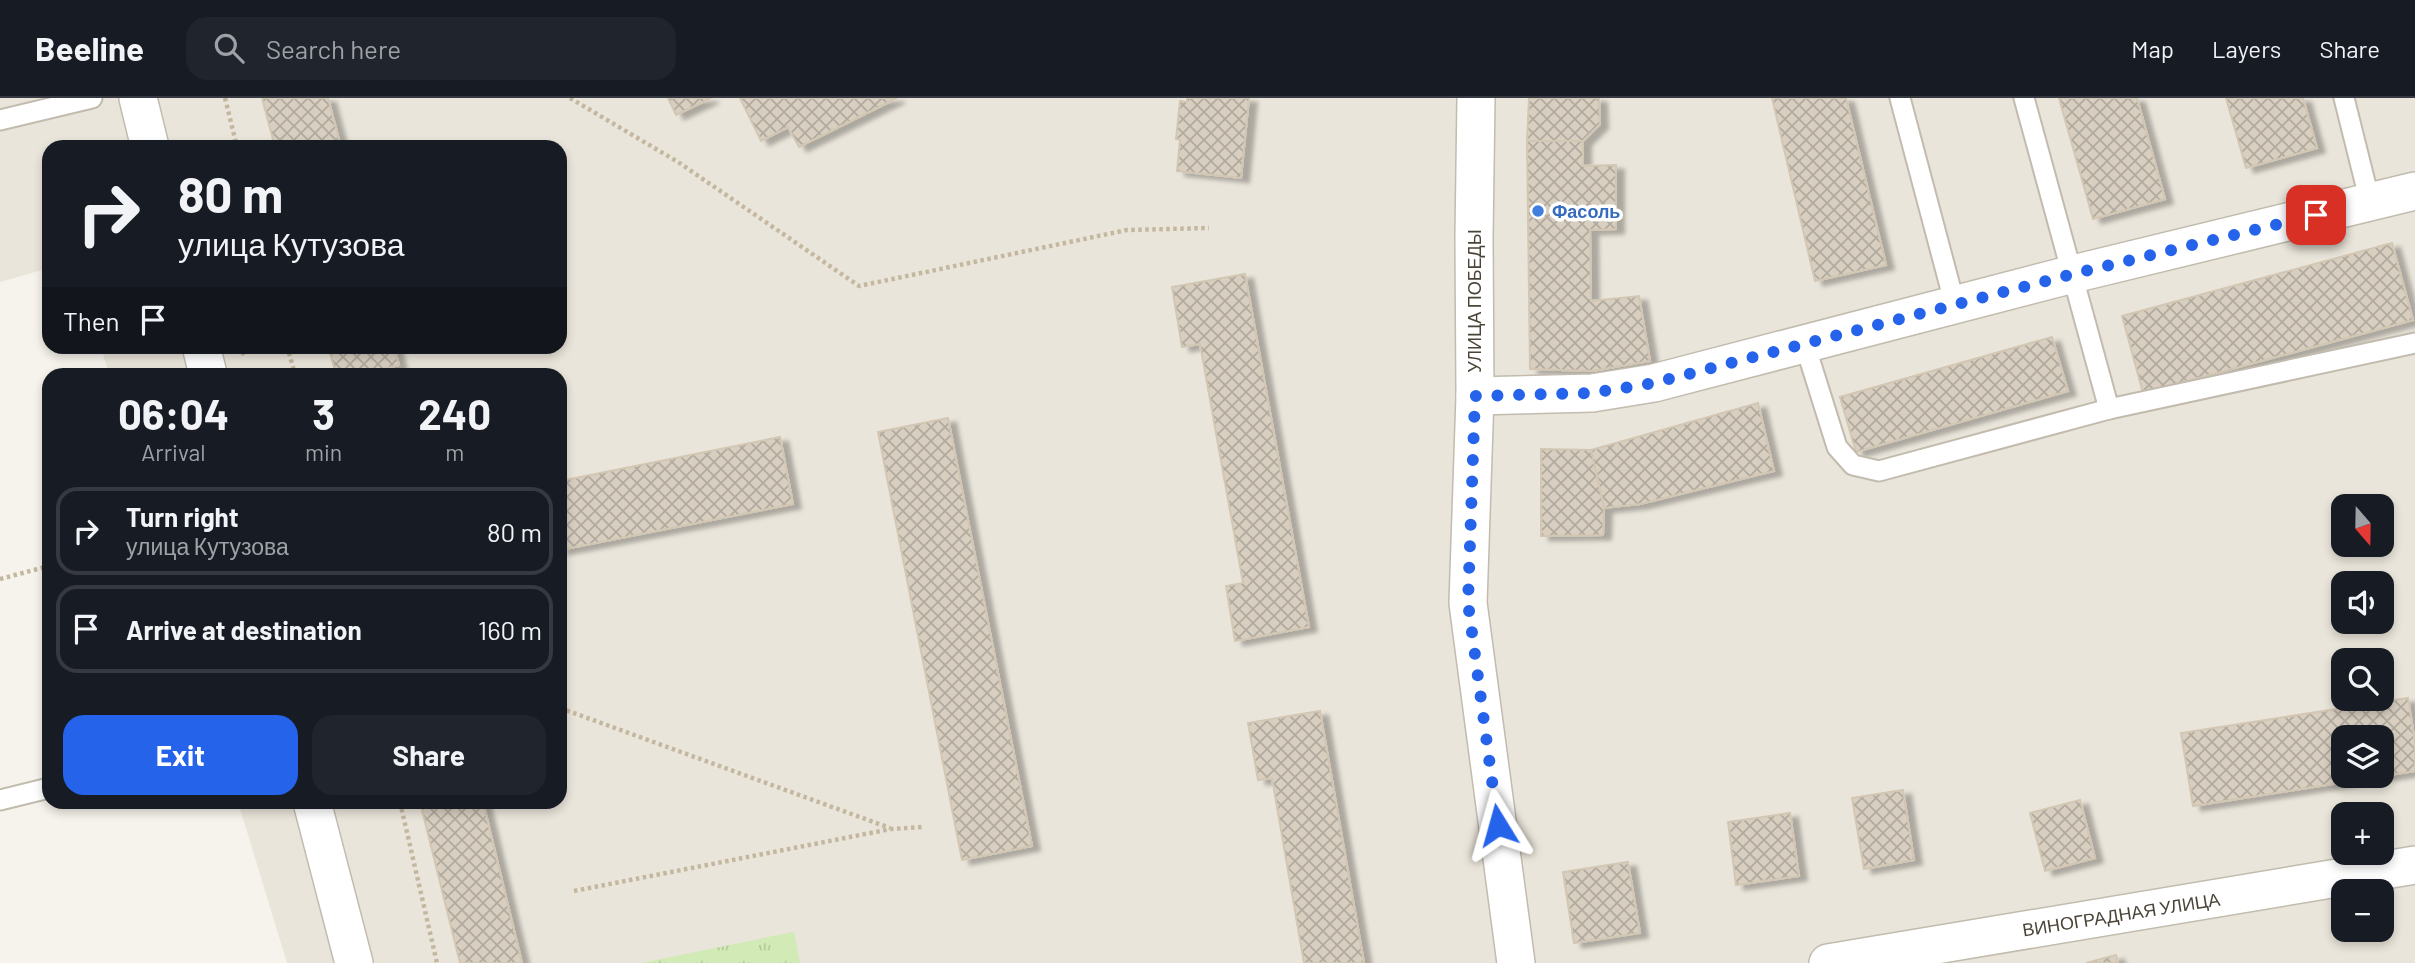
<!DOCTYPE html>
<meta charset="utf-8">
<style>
body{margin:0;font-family:Barlow,sans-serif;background:#20242c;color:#f1f3f6;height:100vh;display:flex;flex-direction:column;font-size:26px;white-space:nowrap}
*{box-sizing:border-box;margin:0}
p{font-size:23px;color:#9ea1a6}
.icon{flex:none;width:38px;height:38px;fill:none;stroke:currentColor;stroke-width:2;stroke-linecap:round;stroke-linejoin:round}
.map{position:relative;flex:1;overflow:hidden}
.panel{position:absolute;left:42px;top:270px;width:525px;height:441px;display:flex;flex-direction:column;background:#171b24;border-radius:21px;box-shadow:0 4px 10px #0003}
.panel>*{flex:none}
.banner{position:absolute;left:42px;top:42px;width:525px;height:214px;border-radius:21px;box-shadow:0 4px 10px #0003;background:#171b24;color:#f1f3f6;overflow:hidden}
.needle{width:46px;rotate:160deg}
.fabs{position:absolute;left:2331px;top:396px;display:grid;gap:14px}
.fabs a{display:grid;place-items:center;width:63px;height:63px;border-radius:14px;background:#171b24;box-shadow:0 4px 10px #0003;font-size:35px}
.pin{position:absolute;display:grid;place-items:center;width:60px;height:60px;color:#fff;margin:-30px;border-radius:14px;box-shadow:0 4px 10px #0006}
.me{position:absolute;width:77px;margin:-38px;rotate:352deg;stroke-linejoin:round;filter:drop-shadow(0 0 5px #0008)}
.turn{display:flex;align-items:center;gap:24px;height:147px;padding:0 21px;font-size:32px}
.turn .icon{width:91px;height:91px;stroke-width:2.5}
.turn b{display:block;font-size:49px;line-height:60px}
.then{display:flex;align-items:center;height:66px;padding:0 21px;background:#0003;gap:14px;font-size:26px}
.eta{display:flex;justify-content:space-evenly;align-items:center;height:119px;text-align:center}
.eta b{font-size:42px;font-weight:700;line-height:49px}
.button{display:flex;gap:14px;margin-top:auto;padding:14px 21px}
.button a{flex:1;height:80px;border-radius:21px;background:#2563eb;color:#fff;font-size:28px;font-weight:700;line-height:80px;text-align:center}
.button a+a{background:#20242c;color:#f1f3f6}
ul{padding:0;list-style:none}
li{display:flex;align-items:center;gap:21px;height:88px;margin:0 14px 10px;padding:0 7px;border:4px solid #363941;border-radius:21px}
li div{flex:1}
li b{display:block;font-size:26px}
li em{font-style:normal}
header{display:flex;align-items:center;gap:42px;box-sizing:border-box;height:98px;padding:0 35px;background:#171b24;border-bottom:2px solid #363941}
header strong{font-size:33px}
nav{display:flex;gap:38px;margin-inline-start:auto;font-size:24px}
.search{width:490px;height:63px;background:#20242c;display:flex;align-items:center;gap:18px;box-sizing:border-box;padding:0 24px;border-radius:21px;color:#9ea1a6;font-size:26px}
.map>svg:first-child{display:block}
</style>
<header>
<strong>Beeline</strong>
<div class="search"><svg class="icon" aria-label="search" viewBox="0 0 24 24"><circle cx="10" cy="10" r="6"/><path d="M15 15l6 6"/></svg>Search here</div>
<nav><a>Map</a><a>Layers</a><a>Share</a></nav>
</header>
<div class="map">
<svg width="2415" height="865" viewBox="0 0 2415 865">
<defs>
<pattern id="park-tufts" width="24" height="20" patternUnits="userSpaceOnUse" patternTransform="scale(1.75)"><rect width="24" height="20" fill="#d2eab5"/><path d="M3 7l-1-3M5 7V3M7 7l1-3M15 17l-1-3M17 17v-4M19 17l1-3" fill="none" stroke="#b6ca9c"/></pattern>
<pattern id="building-cross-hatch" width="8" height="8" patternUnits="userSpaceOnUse" patternTransform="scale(1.75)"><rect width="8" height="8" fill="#d8cfc1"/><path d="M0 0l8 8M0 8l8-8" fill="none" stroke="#b1aa9e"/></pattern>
<filter id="shadow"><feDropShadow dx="8" dy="4.5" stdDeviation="2" flood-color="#0004"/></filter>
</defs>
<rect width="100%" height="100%" fill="#f6f3ec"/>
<!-- residential -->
<path fill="#eae5da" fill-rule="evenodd" d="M0,0H2415V865H287L238,704H560V276H109L101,249L560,248V49H49V170L0,184ZM2343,408H2382V446H2343ZM2343,485H2382V523H2343ZM2343,562H2382V600H2343ZM2343,639H2382V677H2343ZM2343,716H2382V754H2343ZM2343,793H2382V831H2343Z"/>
<!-- park -->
<polygon fill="url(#park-tufts)" points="794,834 800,865 641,865 793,834"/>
<!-- building -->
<g fill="url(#building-cross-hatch)" stroke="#d3c7b4" stroke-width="2" fill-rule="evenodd" filter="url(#shadow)">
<polygon points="262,0 328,0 341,49 275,49"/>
<polygon points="668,0 711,0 676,17"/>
<polygon points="740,0 897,0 799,49 788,29 761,43"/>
<polygon points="1187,0 1249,0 1241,80 1177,73 1180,42 1176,41 1180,3 1187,4"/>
<polygon points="1529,0 1599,0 1600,26 1583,43 1527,43"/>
<polygon points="1772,0 1846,0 1886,167 1815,183"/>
<polygon points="2059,0 2137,0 2165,101 2093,121"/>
<polygon points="2226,0 2303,0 2317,50 2246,70"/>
<polygon points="1527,43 1583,43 1583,68 1616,67 1616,131 1590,132 1591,203 1639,198 1650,263 1592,273 1530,271"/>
<polygon points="2392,145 2413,222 2143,295 2122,218"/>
<polygon points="1245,176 1309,529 1235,543 1226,488 1243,485 1200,246 1182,249 1172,189"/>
<polygon points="2052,239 2068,293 1856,354 1840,299"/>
<polygon points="328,248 394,248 399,267 362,276 336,276"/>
<polygon points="1758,305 1774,373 1640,406 1604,410 1591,352"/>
<polygon points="948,320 1032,748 962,762 878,334"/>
<polygon points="780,339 793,406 560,452 560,383"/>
<polygon points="1541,351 1591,352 1604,410 1603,437 1541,438"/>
<path d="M2408,600L2415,645V673L2193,708L2181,635ZM2343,639H2382V677H2343Z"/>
<polygon points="1320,613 1364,865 1304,865 1272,680 1258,682 1248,625"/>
<polygon points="1903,692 1914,762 1864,771 1852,700"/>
<polygon points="2080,702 2095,760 2045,773 2030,715"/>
<polygon points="420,704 483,704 522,865 460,865"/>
<polygon points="1790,715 1799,778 1736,787 1728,724"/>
<polygon points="1628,764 1640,835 1574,845 1563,774"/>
<polygon points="2116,857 2118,865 2086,865"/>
</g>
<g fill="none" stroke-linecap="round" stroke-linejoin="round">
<!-- service casing -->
<g stroke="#c2bbae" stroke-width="23">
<g id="service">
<polyline points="1900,0 1955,207"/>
<polyline points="2024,0 2109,311"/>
<polyline points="2344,0 2370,104"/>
<polyline points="0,22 92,0"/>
<polyline points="1805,247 1837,349 1853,367 1879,373 2109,311 2415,245"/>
<polyline points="0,702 49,690"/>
</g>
</g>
<!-- minor casing -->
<g stroke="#c2bbae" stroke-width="40">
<g id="minor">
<polyline points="138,0 150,49"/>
<polyline points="1476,0 1474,139 1475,298 1468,505 1516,865"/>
<polyline points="201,248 208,276"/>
<polyline points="1475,298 1592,295 1654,285 2073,176 2415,93"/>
<polyline points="312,704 354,865"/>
<polyline points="1828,865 2415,767"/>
</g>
</g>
<!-- path -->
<g stroke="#c4b79f" stroke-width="4.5" stroke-dasharray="3.5 3.5" stroke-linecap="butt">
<polyline points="225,0 237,49"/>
<polyline points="570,0 678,64 859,188 1127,132 1209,130"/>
<polyline points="287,248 295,276"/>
<polyline points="241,256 260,248"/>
<polyline points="0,481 49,468"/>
<polyline points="560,610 890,730"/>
<polyline points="400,704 437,865"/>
<polyline points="574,793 891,731 923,729"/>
</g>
<!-- service -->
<use href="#service" stroke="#fff" stroke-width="19"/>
<!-- minor -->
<use href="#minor" stroke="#fff" stroke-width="37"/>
</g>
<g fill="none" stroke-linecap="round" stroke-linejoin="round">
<!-- route -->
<polyline stroke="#2563eb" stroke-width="12" stroke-dasharray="0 21.6" points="1498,727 1468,505 1475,298 1592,295 1654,285 2073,176 2316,117"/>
</g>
<!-- markers -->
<circle fill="#3f7fe0" stroke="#fff" stroke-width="2.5" cx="1538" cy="113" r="7"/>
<g text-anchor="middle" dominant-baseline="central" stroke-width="7" stroke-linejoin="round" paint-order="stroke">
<!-- shop labels -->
<g font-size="18" font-weight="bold" fill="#366cbe" stroke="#fff" text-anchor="start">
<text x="1552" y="113">Фасоль</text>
</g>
<!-- street labels -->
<g font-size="18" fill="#4b4439" stroke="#fff">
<text transform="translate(1474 203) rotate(-90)">УЛИЦА ПОБЕДЫ</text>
<text transform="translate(2121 816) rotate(-9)">ВИНОГРАДНАЯ УЛИЦА</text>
</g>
</g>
</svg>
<div class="fabs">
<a><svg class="needle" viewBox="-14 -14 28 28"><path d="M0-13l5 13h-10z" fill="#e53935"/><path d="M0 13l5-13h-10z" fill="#9ea1a6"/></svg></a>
<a><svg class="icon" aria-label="sound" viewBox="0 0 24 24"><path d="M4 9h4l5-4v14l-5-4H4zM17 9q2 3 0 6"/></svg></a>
<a><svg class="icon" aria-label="search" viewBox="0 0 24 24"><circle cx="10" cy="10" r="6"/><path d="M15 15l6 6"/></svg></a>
<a><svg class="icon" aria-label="layers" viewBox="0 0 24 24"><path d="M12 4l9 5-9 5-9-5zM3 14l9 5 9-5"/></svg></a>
<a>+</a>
<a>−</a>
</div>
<div class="pin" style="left:2316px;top:117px;background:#d93025"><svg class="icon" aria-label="arrive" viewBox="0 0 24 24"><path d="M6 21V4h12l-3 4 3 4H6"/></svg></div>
<svg class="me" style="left:1498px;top:727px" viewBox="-20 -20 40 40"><path d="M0-17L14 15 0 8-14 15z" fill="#2563eb" stroke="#fff" stroke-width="4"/></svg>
<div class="banner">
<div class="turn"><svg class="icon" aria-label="right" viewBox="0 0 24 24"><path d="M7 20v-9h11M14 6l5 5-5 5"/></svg><div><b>80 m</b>улица Кутузова</div></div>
<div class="then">Then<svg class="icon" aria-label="arrive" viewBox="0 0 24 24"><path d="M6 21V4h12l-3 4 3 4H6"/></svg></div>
</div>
<section class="panel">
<div class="eta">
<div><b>06:04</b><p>Arrival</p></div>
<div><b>3</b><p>min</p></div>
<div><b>240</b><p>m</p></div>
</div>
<ul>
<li><svg class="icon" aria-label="right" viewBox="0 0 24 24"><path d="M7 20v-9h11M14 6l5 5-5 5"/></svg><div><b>Turn right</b><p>улица Кутузова</p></div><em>80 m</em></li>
<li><svg class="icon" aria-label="arrive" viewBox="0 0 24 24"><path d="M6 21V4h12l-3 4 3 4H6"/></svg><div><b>Arrive at destination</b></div><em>160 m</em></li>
</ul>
<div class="button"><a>Exit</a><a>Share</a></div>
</section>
</div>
